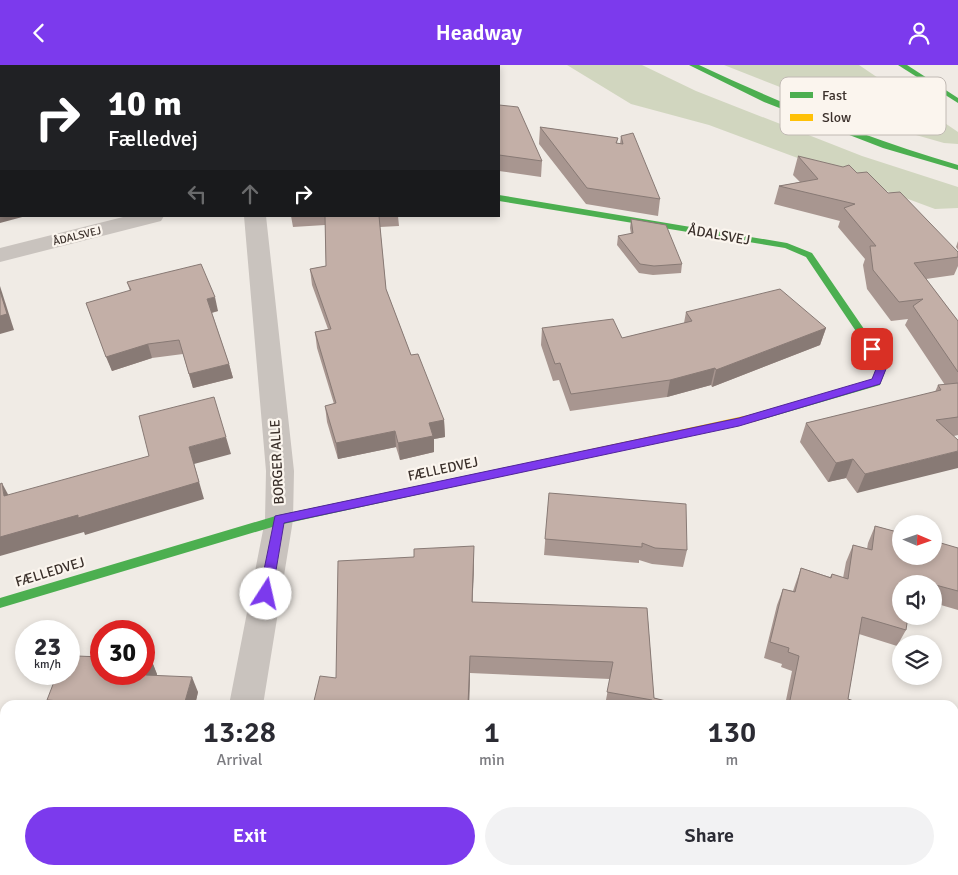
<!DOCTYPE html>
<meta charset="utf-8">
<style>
body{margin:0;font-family:Signika,sans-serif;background:#f2f2f3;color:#2b2b33;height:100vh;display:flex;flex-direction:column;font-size:19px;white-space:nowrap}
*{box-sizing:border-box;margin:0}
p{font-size:16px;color:#7c7c81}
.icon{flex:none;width:28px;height:28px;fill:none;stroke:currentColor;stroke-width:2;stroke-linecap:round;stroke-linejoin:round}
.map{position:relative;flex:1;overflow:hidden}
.sheet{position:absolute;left:0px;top:635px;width:959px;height:175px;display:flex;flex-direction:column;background:#fff;border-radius:15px 15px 0 0;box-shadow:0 2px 8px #0003}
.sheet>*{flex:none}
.banner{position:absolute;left:0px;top:0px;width:500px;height:152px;box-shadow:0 2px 8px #0003;background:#202124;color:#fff;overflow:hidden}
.needle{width:32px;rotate:92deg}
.tools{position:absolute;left:892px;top:450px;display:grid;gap:10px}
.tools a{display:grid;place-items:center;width:50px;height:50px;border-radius:50%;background:#fff;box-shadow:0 2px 8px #0003;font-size:25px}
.speed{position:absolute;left:15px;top:555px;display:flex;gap:10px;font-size:25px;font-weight:700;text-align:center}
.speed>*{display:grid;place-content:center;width:65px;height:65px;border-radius:50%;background:#fff;box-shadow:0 2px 8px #0003;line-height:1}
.speed small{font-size:12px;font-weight:400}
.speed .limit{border:8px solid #d22;background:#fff;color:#111}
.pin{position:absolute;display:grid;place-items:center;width:42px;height:42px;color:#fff;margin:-21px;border-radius:10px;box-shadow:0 2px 8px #0006}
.me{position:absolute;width:55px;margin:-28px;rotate:10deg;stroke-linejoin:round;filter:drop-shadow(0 0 4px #0008)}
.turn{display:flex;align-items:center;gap:18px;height:105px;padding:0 25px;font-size:22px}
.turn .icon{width:65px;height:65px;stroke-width:2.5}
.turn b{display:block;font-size:35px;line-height:42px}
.lanes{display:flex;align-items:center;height:48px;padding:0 25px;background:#0003;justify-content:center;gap:25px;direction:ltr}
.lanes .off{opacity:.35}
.eta{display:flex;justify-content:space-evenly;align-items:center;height:85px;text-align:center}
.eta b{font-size:30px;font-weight:600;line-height:35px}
.cta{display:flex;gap:10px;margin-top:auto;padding:10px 25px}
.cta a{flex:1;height:58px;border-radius:30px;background:#7c3aed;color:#fff;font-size:20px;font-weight:600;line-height:58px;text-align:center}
.cta a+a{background:#f2f2f3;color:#2b2b33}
header{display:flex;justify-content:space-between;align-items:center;height:65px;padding:0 25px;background:#7c3aed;color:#fff;font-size:22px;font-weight:600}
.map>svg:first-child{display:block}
</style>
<header><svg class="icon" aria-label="back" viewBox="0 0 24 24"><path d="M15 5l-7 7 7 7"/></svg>Headway<svg class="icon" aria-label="person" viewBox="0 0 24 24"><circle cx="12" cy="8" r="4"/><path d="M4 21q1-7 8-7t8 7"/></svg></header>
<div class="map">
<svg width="958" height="810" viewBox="0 0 958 810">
<rect width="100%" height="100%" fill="#f0ebe5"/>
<!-- green -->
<g fill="#d1d6bf">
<polygon points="567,0 642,0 696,26 862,91 958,122 958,143 935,144 709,60 631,39"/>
<polygon points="724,0 859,0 958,67 958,79 944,78 867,56"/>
</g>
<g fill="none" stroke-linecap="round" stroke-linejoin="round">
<!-- street -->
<g fill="#c9c3be" fill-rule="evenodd">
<polygon points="206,0 225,0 226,1 207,1"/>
<polygon points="127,151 164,151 161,156 0,197 0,183"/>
<polygon points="244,151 266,151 294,406 293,455 263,640 229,640 265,455 266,406"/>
<polygon points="198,805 236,805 235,810 197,810"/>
</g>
<!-- fast -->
<g fill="#4caf50" fill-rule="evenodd">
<path d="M689,0H699C784,40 867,73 958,100V105L883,83L764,37Z"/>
<polygon points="898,0 907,0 958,33 958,38"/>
<polygon points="499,130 787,178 812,188 888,299 881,317 880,320 753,357 749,356 748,353 749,350 872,315 878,299 806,192 785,183 499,136"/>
<polygon points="522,399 526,400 528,403 526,406 279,460 0,543 0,533 279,450"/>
</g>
<!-- slow -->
<polygon fill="#ffc107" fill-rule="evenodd" points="753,349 758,353 757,356 522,407 516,403 522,399"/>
<!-- rail -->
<polyline stroke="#b1aca8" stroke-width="2.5" stroke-dasharray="0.5 2.5" stroke-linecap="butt" points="141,1 147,0"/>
</g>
<!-- wall -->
<g fill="#a89690">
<polygon points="499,40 542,96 541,112 499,106"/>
<polygon points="540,62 618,73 617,78 620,79 621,71 660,134 658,151 586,139 539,79"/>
<polygon points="798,91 857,108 888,128 958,187 958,201 954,210 926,214 958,256 958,370 954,371 857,428 846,413 828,417 800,377 806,358 935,327 938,320 945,320 905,260 908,254 891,256 867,224 863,200 865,194 838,162 840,156 774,139 779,121 800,117 793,110"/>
<polygon points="291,151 398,151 399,161 380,162 386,224 411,290 444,355 445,372 434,374 434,387 400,395 396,382 338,394 327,357 325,341 334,339 317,283 315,267 328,264 312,220 310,204 326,201 325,160 293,162"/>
<polygon points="631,154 682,199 681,208 653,210 639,208 617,180 618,171 631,169 630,163"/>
<polygon points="958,176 958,185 956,182"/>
<polygon points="127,217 218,246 212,248 229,299 233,313 193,323 183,289 152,293 112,306 86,238 130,226"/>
<polygon points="686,247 826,263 820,280 712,322 711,320 667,332 570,346 559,315 553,316 541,280 542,263 622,273 684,258"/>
<polygon points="549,428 687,485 683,502 652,499 639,495 639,498 544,490"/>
<polygon points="875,461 958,483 958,545 934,538 934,519 901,519 906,565 897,581 859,569 848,634 865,640 785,640 792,606 781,602 782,599 764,593 777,540 783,524 793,526 795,520 801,503 830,512 832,509 843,513 846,497 853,480 867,484 868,478"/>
<polygon points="474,499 472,537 647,543 654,633 682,640 605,640 610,614 470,608 469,640 313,640 336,613"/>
<polygon points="151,594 157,610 198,627 195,640 50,640 47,635"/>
<polygon points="954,772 958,773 958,810 728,810 728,805 954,805"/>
</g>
<!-- shaded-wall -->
<g fill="#887a75">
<polygon points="0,140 1,140 1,151 26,151 0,158"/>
<polygon points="0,221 14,265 0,269"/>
<polygon points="215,232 218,246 210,248 207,234"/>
<polygon points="826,263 820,280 712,322 716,305"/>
<polygon points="148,279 152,293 112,306 106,292"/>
<polygon points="229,299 233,313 193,323 189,309"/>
<polygon points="715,303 711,320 667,332 670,315"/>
<polygon points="444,355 445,372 434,374 434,387 400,395 398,378 429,358"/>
<polygon points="395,366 396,382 338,394 336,378"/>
<polygon points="226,372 231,389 194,399 204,434 85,470 84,467 0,491 0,495 0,472 189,382"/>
<polygon points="958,386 958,403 857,428 865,409"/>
<polygon points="853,394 846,413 828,417 836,398"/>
<polygon points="2,418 11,435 4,431"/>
<polygon points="474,481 474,499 472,554 472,537"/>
<polygon points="470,591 470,608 469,640 468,640"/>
<polygon points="151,594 157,609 153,625 146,610"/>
<polygon points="192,612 198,627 195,640 184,640"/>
<rect x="109" y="805" width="12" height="5"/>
</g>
<!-- building -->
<g fill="#c3afa7" stroke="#887a75">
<polygon points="499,40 518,42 542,96 499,90"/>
<polygon points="540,62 618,73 616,78 623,79 621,71 633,68 660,134 587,123"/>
<polygon points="798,91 843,102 849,100 857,108 867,107 888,128 900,127 958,187 958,192 914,198 958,256 958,307 913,241 923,234 899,237 873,205 870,181 876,181 844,143 855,139 779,121 818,114"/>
<polygon points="1,93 1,140 0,140 0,94"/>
<polygon points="325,151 379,151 386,224 411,290 418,289 444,355 429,358 433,371 398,378 395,366 336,378 325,341 336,338 315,267 331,264 310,204 326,201"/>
<polygon points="631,154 666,160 682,199 654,201 640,199 618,171 633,168"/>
<polygon points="201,199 215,232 207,234 229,299 189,309 179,275 148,279 106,292 86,238 131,225 127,217"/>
<polygon points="780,224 826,263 716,305 715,303 670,315 571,329 560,298 555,299 542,263 613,254 622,273 692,256 686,247"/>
<polygon points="0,226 7,249 0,251"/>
<polygon points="958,318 958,352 936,355 958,375 958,386 865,409 853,394 836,398 806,358 941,325 938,320"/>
<polygon points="214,332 226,372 189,382 199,417 78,453 78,450 0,472 0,419 2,418 4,431 149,391 139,351"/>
<polygon points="549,428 686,439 687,485 655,483 642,478 642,482 545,474"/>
<polygon points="875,461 901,468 901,491 934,491 934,476 958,483 958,526 913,514 913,519 901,519 901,551 908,551 906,565 862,552 848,634 865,640 789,640 799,591 788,587 789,583 770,577 783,524 795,527 801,503 831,513 832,509 848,514 853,480 872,485"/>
<polygon points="474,481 472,537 647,543 654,633 682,640 650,640 652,635 607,627 613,597 470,591 468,640 313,640 320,611 336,613 338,496 414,492 414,484"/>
<polygon points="77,591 101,592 101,609 144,609 144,593 151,594 146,610 192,612 184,640 59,640 60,636 47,635 57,609 69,609 69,596 75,596"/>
<polygon points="5,724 5,805 109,805 109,810 0,810 0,725"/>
<polygon points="954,772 958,773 958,805 954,804"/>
<polygon points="275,805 424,805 463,810 274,810"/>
<rect x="736" y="805" width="171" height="5"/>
</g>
<!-- route -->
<polygon fill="#7c3aed" stroke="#51269a" points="872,280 876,281 888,299 880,319 739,361 284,458 272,529 270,532 266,534 261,532 259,529 275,451 739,353 872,314 878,299 867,284"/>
<g text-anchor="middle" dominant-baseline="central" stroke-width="4.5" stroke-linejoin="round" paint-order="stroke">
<!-- far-street labels -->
<g font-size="11" fill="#3b302b" stroke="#fbf5ee">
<text transform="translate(77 171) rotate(-14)">ÅDALSVEJ</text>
</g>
<!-- street labels -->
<g font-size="14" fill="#3b302b" stroke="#fbf5ee">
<text transform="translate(719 170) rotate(10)">ÅDALSVEJ</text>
<text transform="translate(277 397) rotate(-93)">BORGER ALLE</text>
<text transform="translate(443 404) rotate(-12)">FÆLLEDVEJ</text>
<text transform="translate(50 507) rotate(-17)">FÆLLEDVEJ</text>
</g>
</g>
<!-- legend -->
<rect x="780" y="12" width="166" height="58" rx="8" fill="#fbf5ee" stroke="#c1bab4" stroke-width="1"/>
<rect x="790" y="27" width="23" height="6" fill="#4caf50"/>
<rect x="790" y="49" width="23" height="7" fill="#ffc107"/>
<g font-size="14" fill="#3b302b">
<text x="822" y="35">Fast</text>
<text x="822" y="57">Slow</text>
</g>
</svg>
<div class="tools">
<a><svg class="needle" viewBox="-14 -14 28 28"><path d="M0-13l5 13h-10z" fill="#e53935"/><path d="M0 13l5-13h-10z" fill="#7c7c81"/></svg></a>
<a><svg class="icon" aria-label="sound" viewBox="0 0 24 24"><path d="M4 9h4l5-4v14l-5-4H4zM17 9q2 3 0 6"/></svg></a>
<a><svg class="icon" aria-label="layers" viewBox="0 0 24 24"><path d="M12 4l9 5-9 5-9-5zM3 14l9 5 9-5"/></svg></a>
</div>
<div class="speed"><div>23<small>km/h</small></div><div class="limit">30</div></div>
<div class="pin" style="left:872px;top:284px;background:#d93025"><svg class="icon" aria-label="arrive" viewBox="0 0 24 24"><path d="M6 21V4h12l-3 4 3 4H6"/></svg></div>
<svg class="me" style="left:266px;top:529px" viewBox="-20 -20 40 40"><circle r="19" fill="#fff"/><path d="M0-13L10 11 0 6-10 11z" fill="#7c3aed"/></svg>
<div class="banner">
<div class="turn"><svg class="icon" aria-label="right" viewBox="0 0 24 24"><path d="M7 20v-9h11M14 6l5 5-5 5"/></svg><div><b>10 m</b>Fælledvej</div></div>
<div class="lanes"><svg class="icon off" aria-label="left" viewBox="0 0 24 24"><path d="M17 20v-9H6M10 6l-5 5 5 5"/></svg><svg class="icon off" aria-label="ahead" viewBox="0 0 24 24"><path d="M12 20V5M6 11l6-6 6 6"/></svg><svg class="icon" aria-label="right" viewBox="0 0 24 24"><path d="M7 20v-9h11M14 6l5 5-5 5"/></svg></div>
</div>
<section class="sheet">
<div class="eta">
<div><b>13:28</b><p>Arrival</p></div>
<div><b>1</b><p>min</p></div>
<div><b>130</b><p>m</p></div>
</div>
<div class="cta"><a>Exit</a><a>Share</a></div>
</section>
</div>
